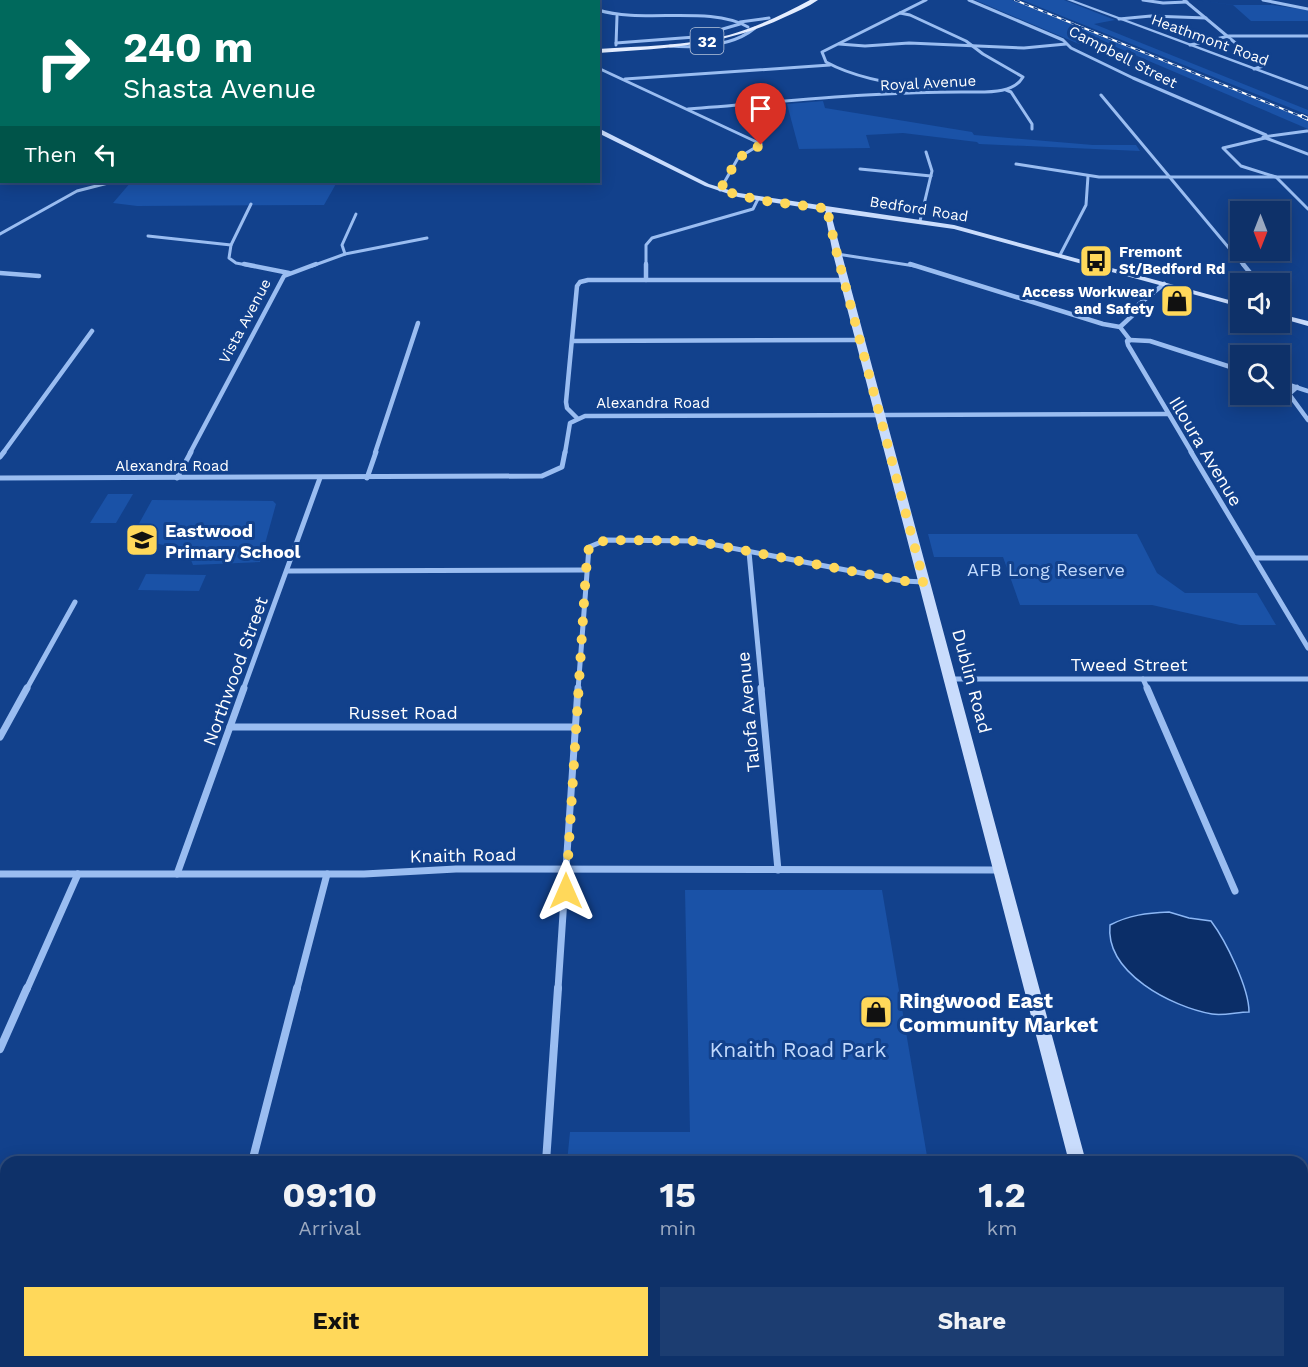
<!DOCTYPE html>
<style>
body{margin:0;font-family:"Work Sans",sans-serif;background:#1c3d71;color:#f1f3f6;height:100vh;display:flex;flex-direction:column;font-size:22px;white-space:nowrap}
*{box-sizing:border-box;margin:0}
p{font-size:20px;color:#9ba9c0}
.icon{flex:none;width:33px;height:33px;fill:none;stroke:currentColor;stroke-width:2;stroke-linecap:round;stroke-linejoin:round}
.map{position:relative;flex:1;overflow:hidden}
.side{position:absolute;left:0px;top:1156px;width:1308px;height:212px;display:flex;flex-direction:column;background:#0e3169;border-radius:18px 18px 0 0;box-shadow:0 3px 15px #0003,0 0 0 2px #2e4c7d}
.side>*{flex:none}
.hud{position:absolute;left:0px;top:0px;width:600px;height:183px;box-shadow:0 3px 15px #0003,0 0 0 2px #2e4c7d;background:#00695c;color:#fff;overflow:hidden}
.needle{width:39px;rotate:180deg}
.fabs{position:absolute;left:1230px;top:201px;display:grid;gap:12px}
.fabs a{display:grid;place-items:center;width:60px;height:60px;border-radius:0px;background:#0e3169;box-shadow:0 3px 15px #0003,0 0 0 2px #2e4c7d;font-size:30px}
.pin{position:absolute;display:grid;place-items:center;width:51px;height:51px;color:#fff;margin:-62px -26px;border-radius:50% 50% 50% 0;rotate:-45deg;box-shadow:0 0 6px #0007}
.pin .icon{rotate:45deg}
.me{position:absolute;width:66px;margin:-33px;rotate:0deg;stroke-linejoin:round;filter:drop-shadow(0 0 4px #0008)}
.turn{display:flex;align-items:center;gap:21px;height:126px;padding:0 24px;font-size:27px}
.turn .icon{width:78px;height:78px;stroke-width:2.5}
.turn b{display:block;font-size:42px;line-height:51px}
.then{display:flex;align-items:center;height:57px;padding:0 24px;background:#0003;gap:12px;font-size:22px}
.eta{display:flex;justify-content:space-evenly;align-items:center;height:102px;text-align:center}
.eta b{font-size:36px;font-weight:700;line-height:42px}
.action{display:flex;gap:12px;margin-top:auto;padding:12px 24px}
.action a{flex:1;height:69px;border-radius:0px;background:#ffd85a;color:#111;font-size:24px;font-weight:700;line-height:69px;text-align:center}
.action a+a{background:#1c3d71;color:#f1f3f6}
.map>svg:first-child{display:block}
</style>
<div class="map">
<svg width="1308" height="1367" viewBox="0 0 1308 1367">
<rect width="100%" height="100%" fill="#12418c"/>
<!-- green -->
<g fill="#1a52a7">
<polygon points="975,0 1012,0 1308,120 1308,129 1102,41 1079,44"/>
<polygon points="1022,0 1064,0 1115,20 1094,24 1308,110 1308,115"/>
<polygon points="1195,0 1234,5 1272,5 1308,10 1308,21 1251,21 1233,5"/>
<polygon points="823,101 825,108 972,132 974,135 1093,145 1136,145 1140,151 979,144 977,142 903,133 866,135 870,148 799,149 787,104"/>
<polygon points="131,182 337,182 324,205 137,206 113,203"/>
<polygon points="108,494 133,494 116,523 90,523"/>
<polygon points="152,500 273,501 276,504 260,562 193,565 187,550 131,538"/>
<polygon points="928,534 1137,534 1157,573 1185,593 1257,593 1276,625 1240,625 1152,605 1020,605 1003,557 934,557"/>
<polygon points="146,574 206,575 199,591 138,590"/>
<polygon points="685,890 882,890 928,1162 567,1162 570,1132 690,1132"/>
</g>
<!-- water -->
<path fill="#0b2e68" stroke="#8cb7f5" stroke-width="1.5" d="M1169,912L1189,918L1211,921C1226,941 1249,988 1249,1012C1237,1012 1224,1016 1212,1014C1172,1007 1105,973 1110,925C1129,915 1147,913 1169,912Z"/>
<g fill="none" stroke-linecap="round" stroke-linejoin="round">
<!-- minor-far4 -->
<g stroke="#9abdf1" stroke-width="3">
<polyline points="398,0 402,2"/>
<polyline points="546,0 556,2"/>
<path d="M926,0L822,52L826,62C857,79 896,85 931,88"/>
<polyline points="969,0 1063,40 1071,48 1133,78 1266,135"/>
<polyline points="1143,0 1163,3 1187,2"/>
<polyline points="1184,0 1263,66 1254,69"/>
<polyline points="1263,0 1308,9"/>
<polyline points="136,2 139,0"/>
<polyline points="266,2 268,0"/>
<polyline points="375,2 382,0"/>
<path d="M598,10C643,24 709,5 748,27"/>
<polyline points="1119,19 1151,16 1206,18"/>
<polyline points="740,22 769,18"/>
<polyline points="616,43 695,37 740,24"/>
<polyline points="839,44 865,46 909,43 1024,48 1066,44"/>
<polyline points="616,45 617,16"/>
<polyline points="1190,45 1229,36 1308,36"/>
<path d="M670,46C698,48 732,47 755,28"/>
<polyline points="598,68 761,144 738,158 720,190"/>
<polyline points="625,79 830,65"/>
<polyline points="1006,90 1011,92 1032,124 1032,129"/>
<polyline points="1101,95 1244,266"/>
<path d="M688,109C783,102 878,91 973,92C989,92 1014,93 1023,77L983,54L966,41L910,15L900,13"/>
<polyline points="1307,131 1263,137 1308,154"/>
<polyline points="1265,138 1223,148 1241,166 1276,177 1308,209"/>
<polyline points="1016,164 1099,177 1308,177"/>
<polyline points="860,169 931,176"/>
<polyline points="251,204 231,245 229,258 236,263 252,266"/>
<polyline points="920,221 932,171 926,152"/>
<polyline points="0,234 77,191 112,182"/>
<polyline points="148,236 231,245"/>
<polyline points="345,254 342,245 356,214"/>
<polyline points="837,254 915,266"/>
<polyline points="1060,255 1086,205 1088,176"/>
<polyline points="312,266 345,254 427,238"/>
<polyline points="646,266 646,245 652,238 753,209 758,199"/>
</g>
<!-- minor-far3 -->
<g stroke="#9abdf1" stroke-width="4.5">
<polyline points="244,264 289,273"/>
<polyline points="646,264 646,280"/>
<polyline points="910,264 1103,324 1120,327"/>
<polyline points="1243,264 1259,284"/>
<polyline points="0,273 39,276"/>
<polyline points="1280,309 1280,315"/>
<polyline points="1130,340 1127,341 1128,345 1192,453"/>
<polyline points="1130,340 1150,341 1240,370"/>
<polyline points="1130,340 1120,327 1134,314 1133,309 1164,284"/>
<polyline points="573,341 860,340"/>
<polyline points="1280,382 1308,391"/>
<polyline points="1297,387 1289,394 1308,420"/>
<polyline points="577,418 567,408 566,402 577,286 580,282 588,280 844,280"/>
<polyline points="3,453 92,331"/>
<polyline points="190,453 284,276 316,264"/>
<polyline points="375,453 418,323"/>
<polyline points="565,453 570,423 585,416 1168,414"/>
</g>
<!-- minor-far2 -->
<g stroke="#9abdf1" stroke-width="5">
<polyline points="1191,452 1308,648"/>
<polyline points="0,457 4,452"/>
<polyline points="0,478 542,476 562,467 565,452"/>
<polyline points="177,478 191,452"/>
<polyline points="367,478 376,452"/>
<polyline points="749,552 762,690"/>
<polyline points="1255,558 1308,558"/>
<polyline points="287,571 586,570"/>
<polyline points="950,679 1308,679"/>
<polyline points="1143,679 1148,690"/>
<polyline points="26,690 75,602"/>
<polyline points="243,690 320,478"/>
<polyline points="578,690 589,547 606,540 695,541 903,581 924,582"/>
</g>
<!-- minor-far1 -->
<g stroke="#9abdf1" stroke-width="7">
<polyline points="761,688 778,870"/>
<polyline points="1147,688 1235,891"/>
<polyline points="230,727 575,727"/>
<polyline points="0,737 27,688"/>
<polyline points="0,874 364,874 456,869 999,870"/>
<polyline points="177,874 244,688"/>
<polyline points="27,989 78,874"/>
<polyline points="297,989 327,874"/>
<polyline points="558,989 578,688"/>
</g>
<!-- minor -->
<g stroke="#9abdf1" stroke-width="8">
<polyline points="0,1049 27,988"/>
<polyline points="252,1162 297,988"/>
<polyline points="546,1162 558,988"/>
<polyline points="1302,1266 1308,1263"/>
<polyline points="532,1362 532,1367"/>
<polyline points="200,1367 201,1362"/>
<polyline points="998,1367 1005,1362"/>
<polyline points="1032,1367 1049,1362"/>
</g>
<!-- tertiary -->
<polygon fill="#9abdf1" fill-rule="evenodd" points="1067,0 1073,0 1308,87 1308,90"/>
<!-- secondary -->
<g fill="#c9dcfc" fill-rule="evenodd">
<polygon points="598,128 709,184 739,193 954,225 1240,303 1240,307 954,229 832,212 831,214 1086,1162 1069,1162 833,254 825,214 826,211 738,197 705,186 598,133"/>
<polygon points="1280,314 1308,321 1308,326 1280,318"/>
<polygon points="1117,1362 1156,1362 1157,1367 1118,1367"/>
</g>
<!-- primary -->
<g fill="#e4edff" fill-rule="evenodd">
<path d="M810,0H818C808,7 796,12 785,17C725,46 663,49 598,53V49C642,46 686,46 729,35C757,27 784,14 810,0Z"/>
<rect x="0" y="4" width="2" height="4"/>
</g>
<!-- rail-far1 casing -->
<g stroke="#fff" stroke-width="2">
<polyline id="rail-far1" points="1015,0 1305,118"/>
</g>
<!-- rail casing -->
<g stroke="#fff" stroke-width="4">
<polyline id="rail" points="1302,116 1308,119"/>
</g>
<!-- rail-far1 -->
<use href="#rail-far1" stroke="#12418c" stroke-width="1.5" stroke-dasharray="5" stroke-linecap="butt"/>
<!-- rail -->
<use href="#rail" stroke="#12418c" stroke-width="2" stroke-dasharray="6" stroke-linecap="butt"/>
</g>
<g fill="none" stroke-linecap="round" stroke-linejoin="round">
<!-- route -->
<polyline stroke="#ffd85a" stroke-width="10" stroke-dasharray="0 18" points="566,891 586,570 589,547 606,540 695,541 903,581 924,582 837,254 828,214 830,209 758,200 720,190 738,158 761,145"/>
</g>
<!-- icons -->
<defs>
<g id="bus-square" transform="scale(1.725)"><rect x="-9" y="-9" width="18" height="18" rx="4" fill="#ffd85a" stroke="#12418c"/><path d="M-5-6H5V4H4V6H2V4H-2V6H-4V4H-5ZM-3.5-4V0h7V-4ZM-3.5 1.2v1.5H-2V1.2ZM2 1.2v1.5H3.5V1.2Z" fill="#111"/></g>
<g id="shop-square" transform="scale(1.725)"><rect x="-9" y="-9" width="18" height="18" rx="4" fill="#ffd85a" stroke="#12418c"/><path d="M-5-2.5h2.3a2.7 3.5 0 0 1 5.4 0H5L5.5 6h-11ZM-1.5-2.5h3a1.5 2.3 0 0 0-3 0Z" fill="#111"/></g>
<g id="school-square" transform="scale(1.725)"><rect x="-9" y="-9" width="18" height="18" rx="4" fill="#ffd85a" stroke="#12418c"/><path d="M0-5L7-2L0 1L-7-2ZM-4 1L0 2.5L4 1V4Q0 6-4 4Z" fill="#111"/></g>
</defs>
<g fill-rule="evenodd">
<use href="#bus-square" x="1096" y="261"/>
<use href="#shop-square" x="1177" y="301"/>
<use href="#school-square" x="142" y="540"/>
<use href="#shop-square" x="876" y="1012"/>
</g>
<g text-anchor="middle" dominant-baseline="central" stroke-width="6" stroke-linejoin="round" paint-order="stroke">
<!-- far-street labels -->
<g font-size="15" fill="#fff" stroke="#12418c">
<text transform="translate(1210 40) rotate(20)">Heathmont Road</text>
<text transform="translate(1123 57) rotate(27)">Campbell Street</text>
<text transform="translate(928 83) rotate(-3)">Royal Avenue</text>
<text transform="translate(919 209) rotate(9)">Bedford Road</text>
<text transform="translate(245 321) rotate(-62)">Vista Avenue</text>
<text x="653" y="403">Alexandra Road</text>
<text x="172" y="466">Alexandra Road</text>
</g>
<!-- far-poi labels -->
<g font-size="15" font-weight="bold" fill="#fff" stroke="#12418c" text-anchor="start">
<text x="1119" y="252">Fremont<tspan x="1119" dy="17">St/Bedford Rd</tspan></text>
<text x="1154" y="292" text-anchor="end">Access Workwear<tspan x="1154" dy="17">and Safety</tspan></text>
</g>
<!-- shield labels -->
<rect fill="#12418c" stroke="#b8c6dc" stroke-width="1.5" x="690.5" y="28" width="33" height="26" rx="4.5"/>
<g font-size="16" font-weight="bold" fill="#fff">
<text x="707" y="41">32</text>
</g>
<!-- street labels -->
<g font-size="18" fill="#fff" stroke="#12418c">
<text transform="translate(1206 451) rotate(59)">Illoura Avenue</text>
<text x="1129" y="664">Tweed Street</text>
<text transform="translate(235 671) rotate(-70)">Northwood Street</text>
<text transform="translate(972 681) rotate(75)">Dublin Road</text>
<text x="403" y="712">Russet Road</text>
<text transform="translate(748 712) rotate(-95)">Talofa Avenue</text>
<text transform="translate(463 855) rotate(-1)">Knaith Road</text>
</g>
<!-- poi labels -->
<g font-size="18" font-weight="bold" fill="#fff" stroke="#12418c" text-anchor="start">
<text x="165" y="530">Eastwood<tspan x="165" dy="21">Primary School</tspan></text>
</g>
<!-- park labels -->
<g font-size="18" fill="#c1d9fc" stroke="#12418c">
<text x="1046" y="569">AFB Long Reserve</text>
</g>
<!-- near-poi labels -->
<g font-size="21" font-weight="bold" fill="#fff" stroke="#12418c" text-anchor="start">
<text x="899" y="1000">Ringwood East<tspan x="899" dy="24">Community Market</tspan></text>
</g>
<!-- near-park labels -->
<g font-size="21" fill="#c1d9fc" stroke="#12418c">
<text x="798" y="1049">Knaith Road Park</text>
</g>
</g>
</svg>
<div class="fabs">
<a><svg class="needle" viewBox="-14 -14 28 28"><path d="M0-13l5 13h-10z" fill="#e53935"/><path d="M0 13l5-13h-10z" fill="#9ba9c0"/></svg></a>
<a><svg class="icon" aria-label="sound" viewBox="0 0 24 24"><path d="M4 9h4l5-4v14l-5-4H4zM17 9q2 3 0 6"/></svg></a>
<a><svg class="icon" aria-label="search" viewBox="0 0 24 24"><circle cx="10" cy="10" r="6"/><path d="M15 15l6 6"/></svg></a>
</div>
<div class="pin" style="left:761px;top:145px;background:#d93025"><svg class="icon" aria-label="arrive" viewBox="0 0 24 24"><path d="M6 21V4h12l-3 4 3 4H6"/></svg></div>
<svg class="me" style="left:566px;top:891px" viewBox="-20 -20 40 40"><path d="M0-17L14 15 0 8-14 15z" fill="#ffd85a" stroke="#fff" stroke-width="4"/></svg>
<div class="hud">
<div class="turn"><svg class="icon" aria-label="right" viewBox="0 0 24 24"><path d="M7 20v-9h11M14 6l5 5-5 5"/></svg><div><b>240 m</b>Shasta Avenue</div></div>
<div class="then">Then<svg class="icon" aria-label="left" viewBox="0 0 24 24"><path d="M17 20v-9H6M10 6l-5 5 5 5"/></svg></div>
</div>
<section class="side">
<div class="eta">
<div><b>09:10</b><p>Arrival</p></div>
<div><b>15</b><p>min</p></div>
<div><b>1.2</b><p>km</p></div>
</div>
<div class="action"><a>Exit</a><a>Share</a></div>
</section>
</div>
